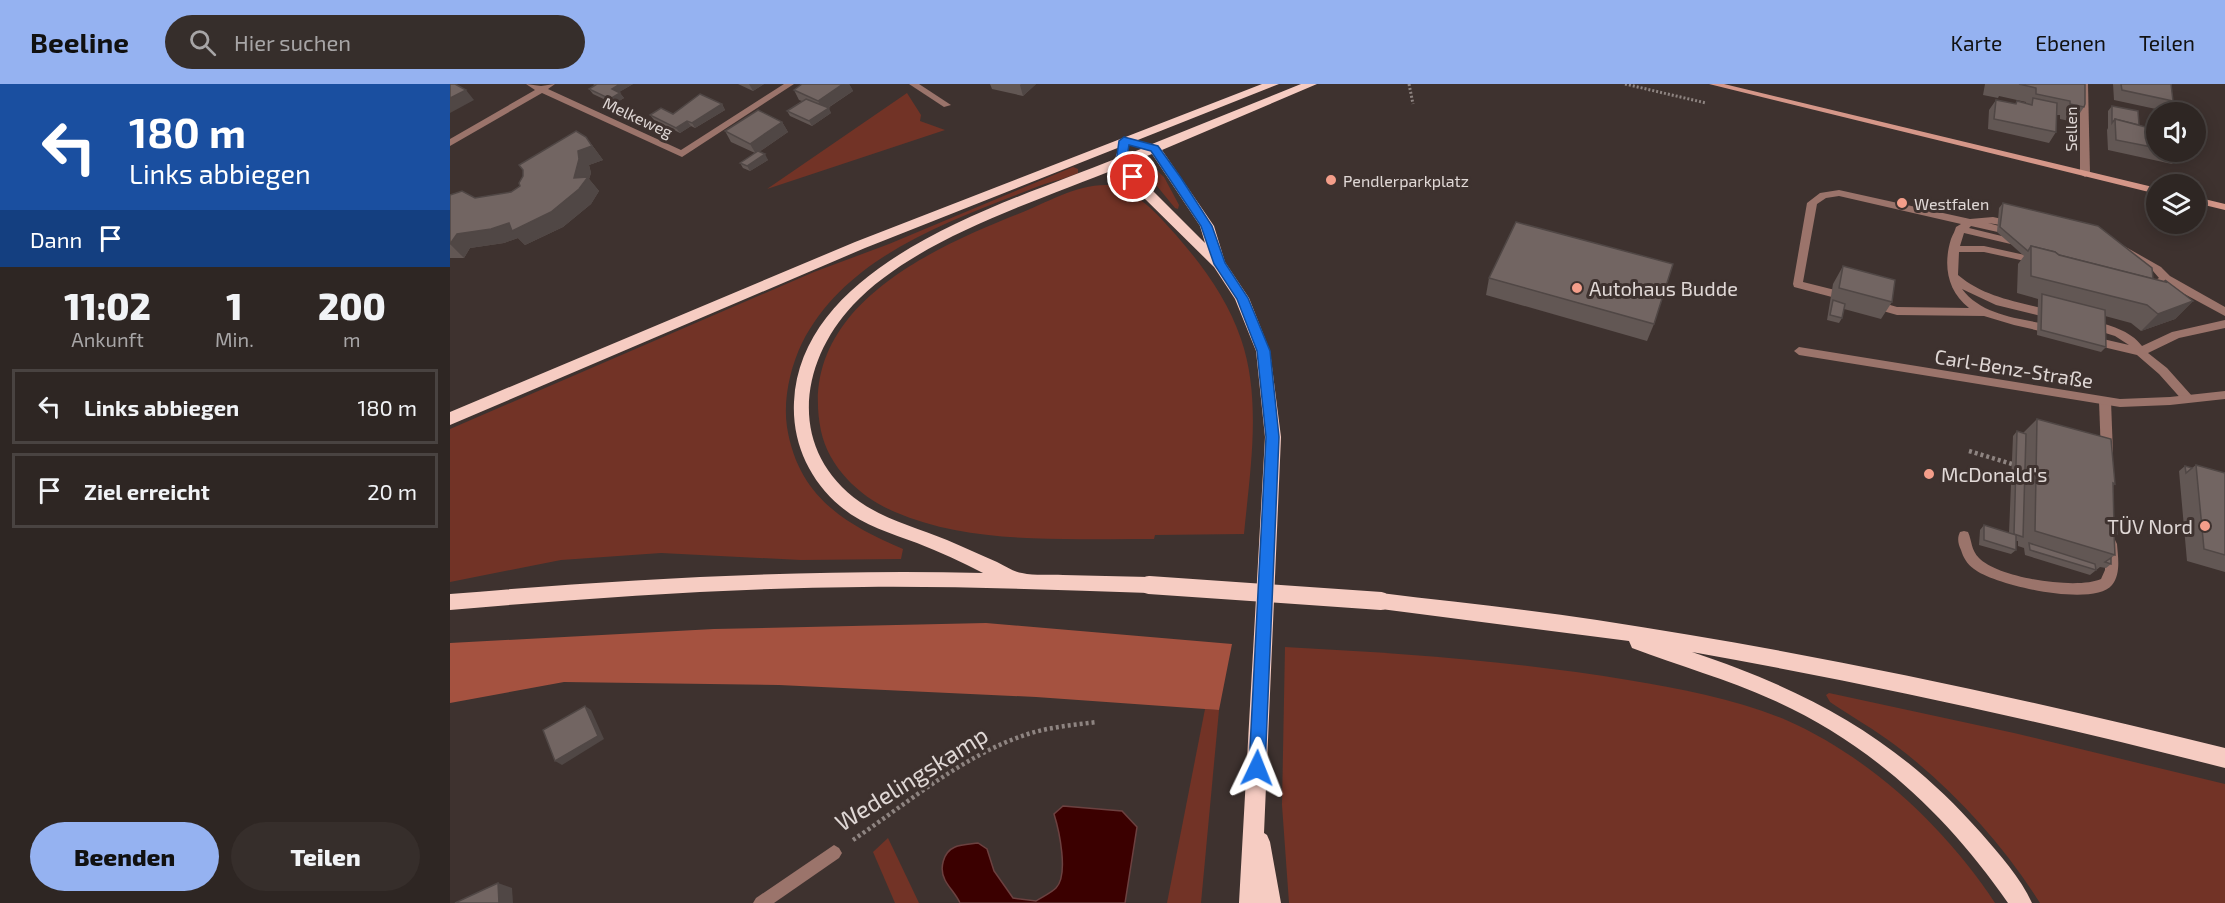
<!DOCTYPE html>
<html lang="de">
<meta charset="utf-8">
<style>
body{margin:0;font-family:"Exo 2",sans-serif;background:#362e2b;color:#f1f3f6;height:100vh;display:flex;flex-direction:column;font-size:22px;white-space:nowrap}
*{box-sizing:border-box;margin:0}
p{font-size:20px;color:#a7a5a6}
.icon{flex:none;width:33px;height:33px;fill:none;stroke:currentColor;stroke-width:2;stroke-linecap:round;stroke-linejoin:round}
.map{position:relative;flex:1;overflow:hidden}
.drawer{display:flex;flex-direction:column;background:#2e2623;width:450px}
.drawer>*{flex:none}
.top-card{background:#1a4fa0;color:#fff;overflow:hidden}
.tools{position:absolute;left:1696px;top:18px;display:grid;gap:12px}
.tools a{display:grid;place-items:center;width:60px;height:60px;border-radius:50%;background:#2e2623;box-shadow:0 3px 15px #0003,0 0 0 2px #494341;font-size:30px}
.pin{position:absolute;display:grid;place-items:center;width:51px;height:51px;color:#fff;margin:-26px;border:3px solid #fff;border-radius:50%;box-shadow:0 2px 6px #0007}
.me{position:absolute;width:66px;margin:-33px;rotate:2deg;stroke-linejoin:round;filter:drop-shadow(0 0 4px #0008)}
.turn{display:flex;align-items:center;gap:21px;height:126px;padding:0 30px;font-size:27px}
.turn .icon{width:78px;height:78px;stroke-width:2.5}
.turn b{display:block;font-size:42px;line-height:51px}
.then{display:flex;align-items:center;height:57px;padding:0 30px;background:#0003;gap:12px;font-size:22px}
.eta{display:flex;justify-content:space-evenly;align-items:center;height:102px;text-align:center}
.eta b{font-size:36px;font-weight:800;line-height:42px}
.primary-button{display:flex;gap:12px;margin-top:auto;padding:12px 30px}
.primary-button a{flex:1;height:69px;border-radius:36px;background:#95b2f1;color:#111;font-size:24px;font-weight:800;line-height:69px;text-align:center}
.primary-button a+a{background:#362e2b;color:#f1f3f6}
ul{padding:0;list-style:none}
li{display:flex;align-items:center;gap:18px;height:75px;margin:0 12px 9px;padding:0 18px;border:3px solid #494341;border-radius:0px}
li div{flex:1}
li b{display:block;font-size:22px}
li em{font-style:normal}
header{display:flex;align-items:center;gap:36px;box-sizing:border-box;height:84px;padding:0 30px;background:#95b2f1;color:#111}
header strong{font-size:28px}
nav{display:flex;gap:33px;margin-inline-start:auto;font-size:21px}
.search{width:420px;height:54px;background:#362e2b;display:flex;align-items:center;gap:15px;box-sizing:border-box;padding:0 21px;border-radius:33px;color:#a7a5a6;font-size:22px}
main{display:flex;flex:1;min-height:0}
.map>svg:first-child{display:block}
</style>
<header>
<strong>Beeline</strong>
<div class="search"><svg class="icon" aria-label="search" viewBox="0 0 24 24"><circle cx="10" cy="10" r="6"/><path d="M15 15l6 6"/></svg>Hier suchen</div>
<nav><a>Karte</a><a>Ebenen</a><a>Teilen</a></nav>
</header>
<main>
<section class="drawer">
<div class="top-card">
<div class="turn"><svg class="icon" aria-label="left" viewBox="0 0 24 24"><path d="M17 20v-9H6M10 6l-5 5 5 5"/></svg><div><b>180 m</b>Links abbiegen</div></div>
<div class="then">Dann<svg class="icon" aria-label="arrive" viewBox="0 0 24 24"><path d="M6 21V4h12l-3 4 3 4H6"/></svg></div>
</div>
<div class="eta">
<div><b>11:02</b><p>Ankunft</p></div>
<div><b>1</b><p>Min.</p></div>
<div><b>200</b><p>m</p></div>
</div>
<ul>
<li><svg class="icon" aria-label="left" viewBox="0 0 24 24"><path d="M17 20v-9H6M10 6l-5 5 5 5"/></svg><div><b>Links abbiegen</b></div><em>180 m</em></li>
<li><svg class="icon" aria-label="arrive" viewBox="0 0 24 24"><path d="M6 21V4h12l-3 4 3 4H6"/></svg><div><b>Ziel erreicht</b></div><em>20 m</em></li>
</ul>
<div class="primary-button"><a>Beenden</a><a>Teilen</a></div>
</section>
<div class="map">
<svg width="1775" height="819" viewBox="0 0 1775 819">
<rect width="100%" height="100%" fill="#3e322f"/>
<!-- green -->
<g fill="#723326">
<polygon points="457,9 471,31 470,37 495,46 317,105"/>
<path d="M623,83L628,85V89C615,95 602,97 589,102C502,137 398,169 352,259C340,284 333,316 337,343C348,412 394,440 453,465L451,475L351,476L211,469L111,476L0,498V345L364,188L439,160Z"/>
<polygon points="703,83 714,93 729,121 728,125 725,124 702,96 699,85"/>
<path d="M658,101C687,106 707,130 726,151C753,182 778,216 791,255C812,316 800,387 794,450L705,451L704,455C620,454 524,462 445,428C411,414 379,384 371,347C346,226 477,166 568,130C596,119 627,100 658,101Z"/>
<path d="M835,563C949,569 1064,577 1178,596C1231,605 1286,615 1336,636C1420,673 1495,743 1545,819H839L832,721Z"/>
<path d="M1379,609L1564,649L1775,700V819H1590C1552,759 1502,704 1445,661C1424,645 1402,633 1380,618L1376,611Z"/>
<polygon points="755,625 769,626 751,819 717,819"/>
<polygon points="438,754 469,819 445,819 423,768"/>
</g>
<!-- forest -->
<polygon fill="#a55240" points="536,539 782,560 769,626 586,613 329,601 114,598 0,619 0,559 264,545"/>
<!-- water -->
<path fill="#3b0000" stroke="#6c4140" stroke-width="1.5" d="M613,722L672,727L687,743L675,819H510C506,810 499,804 495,796C489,785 493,768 505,763C511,760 521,760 528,759L537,765L544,787L563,814L586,817C592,813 601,809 606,804C619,791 609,746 604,730Z"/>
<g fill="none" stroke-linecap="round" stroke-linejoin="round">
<!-- path-far1 -->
<g stroke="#8e8481" stroke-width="3" stroke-dasharray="2 2" stroke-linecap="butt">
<polyline points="959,0 963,20"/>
<polyline points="1175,0 1256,19"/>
</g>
<!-- path -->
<g stroke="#8e8481" stroke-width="4.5" stroke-dasharray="3 3" stroke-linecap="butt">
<polyline points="1519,367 1562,380"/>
<path d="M403,756C456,720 514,671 575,651C598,643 623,641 647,638"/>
</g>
<!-- service -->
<g fill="#9b746b" fill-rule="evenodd">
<path d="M1389,106L1520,135L1543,133L1566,138V142L1563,143L1538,139L1564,146V150L1561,151L1521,142L1519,144L1572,157V161L1569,162L1514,149L1510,162H1534L1593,175V179L1589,180L1534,168H1509L1508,191C1536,215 1572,218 1607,228L1608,231L1607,234L1603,235L1546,221L1512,205C1534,234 1574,234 1607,243L1608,246L1607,249L1603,250L1564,241L1534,232L1447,231L1419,223L1418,220L1423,216L1447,223L1519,224C1497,207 1493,181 1501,155C1503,150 1505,147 1506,143L1511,140L1389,112L1376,114L1367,120L1353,198L1401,210L1402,213L1397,217L1344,203L1343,200L1357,119L1370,109Z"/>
<polygon points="1674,162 1711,183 1720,192 1775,223 1775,232 1716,200 1703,206 1695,204 1694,201 1695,198 1702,198 1709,194 1703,187 1670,167 1670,163"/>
<path d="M1640,236C1659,241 1680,246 1692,262L1722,248L1775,236V244L1729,254L1698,269L1717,284L1742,312L1744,315L1742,318H1734L1709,290L1687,271L1636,259L1635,256L1636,253L1640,252L1679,261L1665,252L1636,243L1635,240Z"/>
<polygon points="1655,313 1661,317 1663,370 1661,373 1653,373 1651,370 1649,317"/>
<path d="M1514,447L1518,448C1522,457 1521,466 1529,474C1548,494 1627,506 1651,495L1655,486V460L1657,456L1661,455L1665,456L1667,460C1668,473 1671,490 1662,501C1643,524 1544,501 1524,485C1517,480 1513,473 1511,466C1508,460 1507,454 1510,448Z"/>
<polygon points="384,761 389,764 392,769 389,774 324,819 303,819 306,814"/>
</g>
<!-- minor -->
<g fill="#9b746b" fill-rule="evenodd">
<polygon points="76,0 91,2 105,0 98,5 231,66 334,0 344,0 232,73 92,9 0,62 0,55 85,6"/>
<polygon points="459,0 469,0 501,21 494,23"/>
<polygon points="1630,0 1638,0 1640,90 1635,93 1630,90"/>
<polygon points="1349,263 1670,315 1720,313 1775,307 1775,315 1720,321 1670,323 1349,271 1344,267"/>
</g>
<!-- secondary -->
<g fill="#d59789" fill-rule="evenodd">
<polygon points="1259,0 1274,0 1707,104 1707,110"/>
<polygon points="1746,113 1775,120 1775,126 1746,119"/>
</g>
<!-- trunk -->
<g fill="#f6ccc2" fill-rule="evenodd">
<polygon points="812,0 829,0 415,164 0,341 0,328 405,158"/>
<path d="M851,0H867L712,66L764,142L775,178L799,214L820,267L831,353L814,749L817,751L820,758L831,819H789L815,353L806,267L785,215L764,183L691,111L668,84C585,118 465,155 403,221C348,280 338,367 410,418C436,436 468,444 497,456C514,463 530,471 547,478C555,482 564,488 572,489C585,492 600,490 613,491C641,492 670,492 699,493L705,496L708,501L705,506L699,509C604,506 508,502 413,503C275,504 137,514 0,526V510C178,495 355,485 533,489C512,478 490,468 467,459C440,449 412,441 390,422C359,396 342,358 344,318C351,177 557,119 665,75L668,66H676L678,70L691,65L689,62L691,59L702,60ZM702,70L750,142L755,159L701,105L678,79Z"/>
<path d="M931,509C1003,518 1076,525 1147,536C1359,568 1568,613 1775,664V684C1599,639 1421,600 1242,568C1361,608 1447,654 1531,749C1549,770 1571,794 1582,819H1558C1498,732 1420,659 1323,616C1277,595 1229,582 1182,564L1179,557L931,525L925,523L922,517L925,511Z"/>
</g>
<!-- trunk-bridge -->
<polyline stroke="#f6ccc2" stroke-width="18" points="699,501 931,517"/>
</g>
<!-- wall -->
<g fill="#625754">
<polygon points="143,0 183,0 169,8 174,14 164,20 143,10 139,5 145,1"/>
<polygon points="288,0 314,0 303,7"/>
<polygon points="352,0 399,0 403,7 378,24 381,29 362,42 340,32 337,27 352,17 349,16 344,6"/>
<polygon points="540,0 586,0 573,12 542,5"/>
<polygon points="1535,0 1635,0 1634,23 1624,38 1610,35 1610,31 1607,31 1606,48 1599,59 1538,45 1539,26 1546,16 1565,20 1567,17 1576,19 1576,18 1549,12 1548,14 1533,11"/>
<polygon points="1663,0 1721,0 1723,17 1715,27 1664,16"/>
<polygon points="272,20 275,26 245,44 241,42 230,49 204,36 200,31 223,30"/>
<polygon points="1662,22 1689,41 1707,46 1707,68 1730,68 1731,70 1722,80 1658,66 1657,46 1658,44 1658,27"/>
<polygon points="332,38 338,48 309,68 318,76 300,87 293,84 290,79 305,69 281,58 275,47"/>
<polygon points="136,53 153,76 139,81 141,89 139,95 149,107 141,120 113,143 75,161 68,154 54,159 20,164 14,174 0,174 0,111 25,114 61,108"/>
<polygon points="1553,119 1703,195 1713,198 1715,196 1743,217 1725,235 1691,247 1681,239 1655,232 1656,263 1651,268 1587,251 1588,215 1567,209 1568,180 1574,172 1547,148 1549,124"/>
<polygon points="1393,182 1442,218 1431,235 1394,225 1392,234 1389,239 1377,236 1383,200"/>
<polygon points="1039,194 1204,240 1197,257 1036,211"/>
<polygon points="1587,335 1665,400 1663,402 1664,442 1667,450 1664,452 1665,471 1661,474 1661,480 1656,484 1650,483 1640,491 1575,471 1574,464 1568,462 1568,457 1566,457 1566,466 1561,470 1529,461 1530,446 1534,441 1559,449 1563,352 1567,347 1573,349"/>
<polygon points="1746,381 1775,389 1775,488 1737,477 1729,387 1735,382 1742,384"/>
</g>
<!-- shaded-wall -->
<g fill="#504745">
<polygon points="170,0 183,0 166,10 162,5"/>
<polygon points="299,0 314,0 303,7"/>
<polygon points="393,0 399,0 403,7 373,27 368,17"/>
<polygon points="571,0 586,0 573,12 570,1"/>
<polygon points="16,6 24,16 0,29 0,14"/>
<polygon points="170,9 174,14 164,20 160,15"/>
<polygon points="272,20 275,26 245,44 242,39"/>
<polygon points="379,24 381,29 362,42 359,37"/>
<polygon points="237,37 241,42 230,49 226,44"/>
<polygon points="332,38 338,48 306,70 300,60"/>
<polygon points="136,53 153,76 139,81 141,89 139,95 149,107 141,120 113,143 75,161 68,154 54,159 20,164 14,174 0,160 7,150 124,94 128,67"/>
<polygon points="315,70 318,76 300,87 297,82"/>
<polygon points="1743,217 1725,235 1691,247 1708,230"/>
<polygon points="135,622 141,626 154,655 112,681 105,677"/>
<polygon points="48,799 62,804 63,819 49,819"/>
</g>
<!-- building -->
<g fill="#726562" stroke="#504745" stroke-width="1.5">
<polygon points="0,0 5,0 16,6 0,14"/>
<polygon points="147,0 170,0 162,5 170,9 160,15 139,5"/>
<polygon points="352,0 393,0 368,17 344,6"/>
<polygon points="1569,0 1635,0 1635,20 1634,23 1620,20 1620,17 1586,10 1586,4"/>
<polygon points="1671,0 1721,0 1723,17 1672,6"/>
<polygon points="250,10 272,20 242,39 237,37 226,44 200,31 211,24 223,30"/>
<polygon points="1583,14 1607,19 1606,48 1544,35 1546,16 1566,20 1567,17 1582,21"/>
<polygon points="356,15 379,24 359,37 337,27"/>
<polygon points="1662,22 1688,27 1689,41 1665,35 1662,39"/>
<polygon points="308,26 332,38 300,60 275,47"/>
<polygon points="1665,35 1707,46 1707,64 1666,56"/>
<polygon points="126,47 136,53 142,62 128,67 129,75 124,94 138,93 129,105 101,128 62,147 59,139 41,145 7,150 0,160 0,111 12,107 25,114 61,108 70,102 69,99 73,92 73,86 69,81"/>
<polygon points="308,67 315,70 297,82 290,79"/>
<polygon points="1553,119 1648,142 1702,184 1703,195 1609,171 1605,168 1581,162 1578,167 1550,143"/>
<polygon points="1066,138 1223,180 1204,240 1039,194"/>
<polygon points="1581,162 1605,168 1609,171 1716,198 1715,196 1743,217 1708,230 1697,221 1581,192"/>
<polygon points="1393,182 1445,196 1442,218 1389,204"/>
<polygon points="1592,210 1655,226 1656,263 1591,246"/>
<polygon points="1383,216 1395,220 1392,234 1380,231"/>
<polygon points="1587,335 1661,355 1665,400 1663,399 1664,442 1667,443 1667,450 1664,449 1665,471 1585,447"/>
<polygon points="1567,347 1576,350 1573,453 1564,450"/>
<polygon points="1746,381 1775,389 1775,471 1754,465"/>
<polygon points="1735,382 1742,384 1736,389"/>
<polygon points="1534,441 1566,451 1566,466 1534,456"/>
<polygon points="1579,459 1645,480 1646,486 1580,466"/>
<polygon points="1661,474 1661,480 1655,478"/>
<polygon points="135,622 148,652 105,677 93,646"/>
<polygon points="48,799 49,819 5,819"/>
</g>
<!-- route -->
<polygon fill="#1a73e8" stroke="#114b97" stroke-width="1.5" points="674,53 708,62 731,94 762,142 775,179 798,214 820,267 829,353 815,684 813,690 807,692 802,690 799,684 816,353 807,267 787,215 764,180 751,142 701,67 679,61 676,78 689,93 687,96 679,96 666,79 669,57"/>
<!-- markers -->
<g fill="#f49e8a" stroke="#3e322f" stroke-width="2">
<circle cx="881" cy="96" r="6"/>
<circle cx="1452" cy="119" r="6"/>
<circle cx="1127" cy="204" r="6"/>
<circle cx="1479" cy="390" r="6"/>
<circle cx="1755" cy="442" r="6"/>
</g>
<g text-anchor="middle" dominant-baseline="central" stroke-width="6" stroke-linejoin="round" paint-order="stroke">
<!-- far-street labels -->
<g font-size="16" fill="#e0d8d6" stroke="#3e322f">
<text transform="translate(188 33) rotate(25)">Melkeweg</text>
<text transform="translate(1620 45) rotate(-90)">Sellen</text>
</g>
<!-- far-poi labels -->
<g font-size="16" fill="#e0d8d6" stroke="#3e322f" text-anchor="start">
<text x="893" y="96">Pendlerparkplatz</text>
<text x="1464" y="119">Westfalen</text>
</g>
<!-- poi labels -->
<g font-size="20" fill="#e0d8d6" stroke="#3e322f" text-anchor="start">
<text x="1139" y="204">Autohaus Budde</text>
<text x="1491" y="390">McDonald's</text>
<text x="1743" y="442" text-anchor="end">TÜV Nord</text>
</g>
<!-- street labels -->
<g font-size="20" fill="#e0d8d6" stroke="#3e322f">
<text transform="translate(1564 284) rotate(9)">Carl-Benz-Straße</text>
</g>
<!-- near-street labels -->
<g font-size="24" fill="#e0d8d6" stroke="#3e322f">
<text transform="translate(461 694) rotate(-32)">Wedelingskamp</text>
</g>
</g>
</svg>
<div class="tools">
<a><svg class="icon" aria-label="sound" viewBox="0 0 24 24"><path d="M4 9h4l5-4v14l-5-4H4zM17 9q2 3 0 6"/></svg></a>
<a><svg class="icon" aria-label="layers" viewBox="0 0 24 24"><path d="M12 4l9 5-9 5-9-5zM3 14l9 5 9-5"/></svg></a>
</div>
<div class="pin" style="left:683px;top:93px;background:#d93025"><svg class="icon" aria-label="arrive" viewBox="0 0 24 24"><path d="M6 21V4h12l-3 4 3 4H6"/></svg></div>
<svg class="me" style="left:807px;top:684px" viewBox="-20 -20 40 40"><path d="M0-17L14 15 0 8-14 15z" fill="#1a73e8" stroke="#fff" stroke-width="4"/></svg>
</div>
</main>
